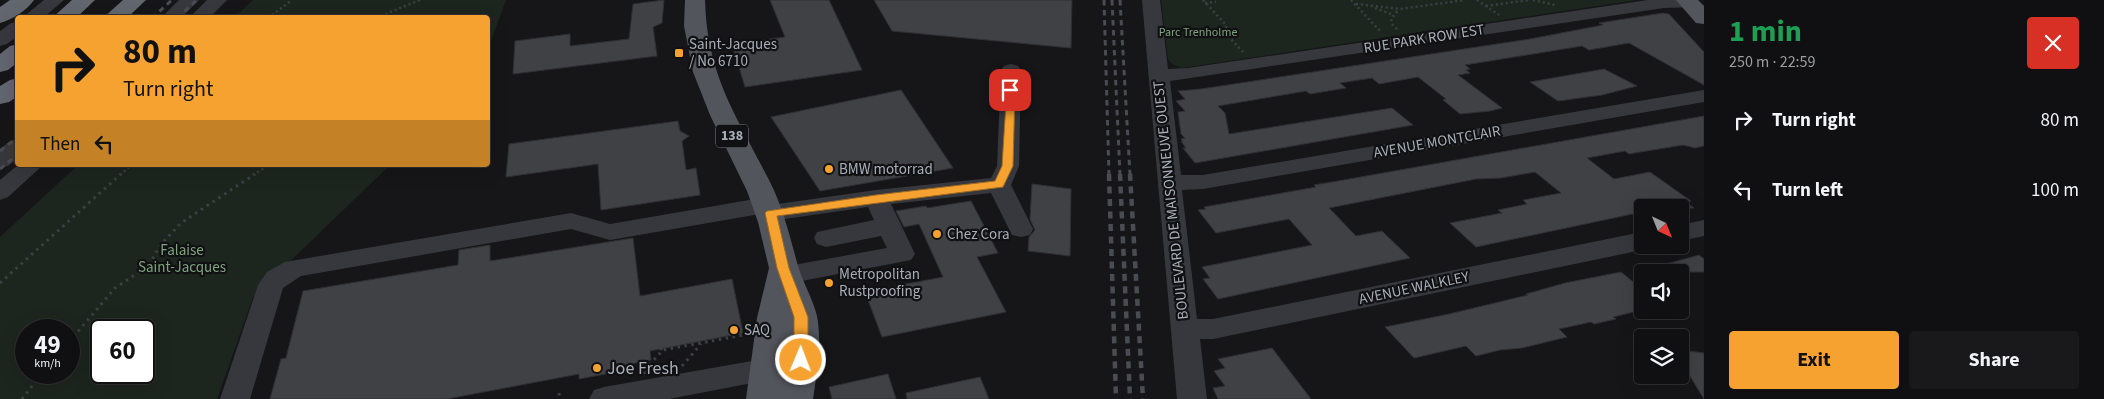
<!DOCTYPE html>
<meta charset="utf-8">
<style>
body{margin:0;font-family:"Source Sans 3",sans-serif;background:#19191b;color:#f1f3f6;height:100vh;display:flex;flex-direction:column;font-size:19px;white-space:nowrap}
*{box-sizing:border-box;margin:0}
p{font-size:16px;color:#9c9d9f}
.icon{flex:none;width:28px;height:28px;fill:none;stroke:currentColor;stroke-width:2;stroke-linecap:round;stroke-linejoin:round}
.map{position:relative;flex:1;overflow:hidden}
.drawer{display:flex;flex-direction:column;background:#101012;width:400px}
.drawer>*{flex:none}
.top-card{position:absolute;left:15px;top:15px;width:475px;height:152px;border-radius:5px;box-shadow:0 5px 20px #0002,0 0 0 1px #303032;background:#f5a230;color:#111;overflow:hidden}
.needle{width:32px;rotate:137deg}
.controls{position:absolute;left:1634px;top:199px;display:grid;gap:10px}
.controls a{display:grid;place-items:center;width:55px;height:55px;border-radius:5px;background:#101012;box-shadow:0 5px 20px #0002,0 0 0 1px #303032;font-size:25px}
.speed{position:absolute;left:15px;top:319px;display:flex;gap:10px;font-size:25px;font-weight:700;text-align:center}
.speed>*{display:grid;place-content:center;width:65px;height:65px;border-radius:50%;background:#101012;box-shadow:0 5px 20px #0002,0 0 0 1px #303032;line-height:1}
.speed small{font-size:12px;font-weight:400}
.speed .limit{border:2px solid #111;border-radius:8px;background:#fff;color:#111}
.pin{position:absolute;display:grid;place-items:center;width:42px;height:42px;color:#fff;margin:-21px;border-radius:10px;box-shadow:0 2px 8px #0006}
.me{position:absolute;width:55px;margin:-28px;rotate:1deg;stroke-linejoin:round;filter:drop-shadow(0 0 4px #0008)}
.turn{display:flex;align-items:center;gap:18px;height:105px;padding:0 25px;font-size:22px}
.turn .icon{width:65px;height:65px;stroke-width:2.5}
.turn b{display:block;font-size:35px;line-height:42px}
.then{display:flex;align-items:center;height:48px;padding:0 25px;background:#0003;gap:10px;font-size:19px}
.round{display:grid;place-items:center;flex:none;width:52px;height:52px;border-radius:5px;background:#19191b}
.overview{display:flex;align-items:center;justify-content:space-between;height:85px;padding:0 25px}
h1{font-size:30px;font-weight:700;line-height:38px;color:#1e9e55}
.button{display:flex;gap:10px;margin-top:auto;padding:10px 25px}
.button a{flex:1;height:58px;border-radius:5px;background:#f5a230;color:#111;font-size:20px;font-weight:700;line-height:58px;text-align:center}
.button a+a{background:#19191b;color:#f1f3f6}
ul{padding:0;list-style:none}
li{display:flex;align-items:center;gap:15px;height:70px;padding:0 25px}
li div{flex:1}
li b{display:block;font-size:19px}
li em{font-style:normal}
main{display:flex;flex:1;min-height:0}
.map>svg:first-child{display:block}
</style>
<main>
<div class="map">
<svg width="1704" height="399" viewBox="0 0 1704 399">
<rect width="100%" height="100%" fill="#161618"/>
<!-- green -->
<g fill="#1d261e" fill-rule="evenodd">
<polygon points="253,0 506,0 488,49 488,18 235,17"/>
<polygon points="1161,0 1637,0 1182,68 1172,64 1168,59"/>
<path d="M78,165H390L253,297L217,399H0V237ZM26,330H69V372H26ZM101,330H144V372H101Z"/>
</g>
<!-- building -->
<g fill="#404145" stroke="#303034">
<polygon points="664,0 662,23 653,27 657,56 513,74 515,41 570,34 570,46 629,39 633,4"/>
<polygon points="770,0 829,0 862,70 745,87 732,44 785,37"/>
<polygon points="874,0 1072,0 1071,48 892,31"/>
<polygon points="1663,13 1669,14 1704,52 1704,85 1629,43 1589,50 1582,46 1465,65 1470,69 1466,70 1470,73 1458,75 1502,108 1490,111 1460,114 1443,100 1446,99 1418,77 1379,84 1372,78 1340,83 1346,88 1310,94 1306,91 1218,106 1225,113 1229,134 1392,108 1413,125 1195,163 1183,148 1186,148 1181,141 1183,141 1181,139 1185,138 1181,134 1178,112 1185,111 1176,101 1185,99 1178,91 1201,89 1530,39 1603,25 1599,23"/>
<polygon points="1604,69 1637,86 1602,95 1558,101 1530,82"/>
<polygon points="901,90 953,168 820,191 771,117"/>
<polygon points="1704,116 1704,146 1695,148 1683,145 1634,153 1629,154 1625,151 1587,158 1614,179 1650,172 1691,201 1686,202 1694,208 1642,208 1642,212 1476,247 1450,223 1502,213 1498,210 1527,204 1523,200 1561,193 1535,172 1501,178 1476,179 1329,208 1356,236 1382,231 1410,258 1218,299 1203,279 1210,278 1202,267 1312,245 1289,219 1216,233 1198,210 1206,209 1204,207 1316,187 1314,185 1338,181"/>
<polygon points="678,121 680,131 689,136 682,141 686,170 696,168 700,195 601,210 598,164 506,177 509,144"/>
<polygon points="1032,184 1071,189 1070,256 1028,251 1029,237 1035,230 1030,219"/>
<polygon points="971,201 998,253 977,257 1006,312 882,337 865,292 943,277 919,224 904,227 896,211 926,206 927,208"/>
<polygon points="633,238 640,296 732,279 743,333 650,351 651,360 615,367 616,372 579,379 579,374 447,399 270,399 281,359 286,358 303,291 458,265 459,250 490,245 490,261"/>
<polygon points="1699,255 1704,259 1704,272 1648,272 1648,269"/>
<polygon points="1621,272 1642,289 1642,310 1613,317 1616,319 1594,324 1591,322 1559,329 1567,337 1522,348 1500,350 1476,356 1466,346 1414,358 1385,327 1449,314 1528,295 1526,294 1565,283"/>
<polygon points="1272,348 1311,399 1218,399 1213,388 1225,386 1214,371 1225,368 1218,359"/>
<polygon points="1680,350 1704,353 1704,399 1680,360"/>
<polygon points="888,374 896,399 832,399 829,387"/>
<polygon points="980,377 989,399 907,399 906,393"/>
</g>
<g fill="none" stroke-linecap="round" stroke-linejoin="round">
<!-- path-far1 -->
<g stroke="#3c3f44" stroke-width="2.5" stroke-dasharray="2 3" stroke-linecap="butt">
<polyline points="1203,0 1225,24 1228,36 1243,52"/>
<polyline points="1351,0 1381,32"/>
<polyline points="1477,0 1499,15"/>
<polyline points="1533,0 1555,5"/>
<polyline points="1205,3 1216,2"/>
<polyline points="1356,4 1400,9 1465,0"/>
<polyline points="1486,6 1529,0"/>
<polyline points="1375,8 1393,15"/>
<polyline points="268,18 292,0"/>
<polyline points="382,18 388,13 420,0"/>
<polyline points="1397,29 1392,24 1391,19 1399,9"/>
<polyline points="120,175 131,165"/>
<polyline points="253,175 269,165"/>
</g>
<!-- path -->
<g stroke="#3c3f44" stroke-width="3" stroke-dasharray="2.5 4.5" stroke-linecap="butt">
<polyline points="0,283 121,174"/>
<polyline points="69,342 115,288 148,266 162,243 181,223 255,174"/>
<polyline points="657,343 657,346 663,350"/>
<polyline points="682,366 701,344"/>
<polyline points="645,374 644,365 650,364 663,350 749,334"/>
<polyline points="559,393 560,399"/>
<polyline points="22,399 43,372"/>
</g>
<!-- minor -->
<g fill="#36383d" fill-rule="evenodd">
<polygon points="44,0 64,0 43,18 22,18"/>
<polygon points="179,0 199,0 181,18 161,18"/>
<polygon points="207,0 227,0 209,18 189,18"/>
<polygon points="1142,0 1160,0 1168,69 1188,68 1648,0 1696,0 1698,3 1695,7 1664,8 1170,81 1181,175 1203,175 1704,90 1704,102 1203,189 1182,190 1197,319 1213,319 1642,232 1642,245 1652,245 1642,250 1213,339 1200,339 1207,399 1177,399"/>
<polygon points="18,22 18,36 7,44 0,46 0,31 11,23"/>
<polygon points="1011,64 1018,66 1021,70 1019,166 1011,185 1033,229 1030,235 1021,237 1012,235 991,193 891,204 915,254 911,260 786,284 777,282 773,275 777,268 887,248 881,236 826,247 817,244 814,238 817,232 874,220 868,207 771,221 762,219 760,214 610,240 571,229 301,276 283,288 250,399 220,399 258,285 267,272 285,262 571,213 610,224 767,197 775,199 778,204 876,190 991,178 997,166 1001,70 1004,66"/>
<polygon points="18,139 18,158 8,166 0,168 0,149 10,141"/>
<polygon points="18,165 43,165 8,197 0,200 0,180"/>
<polygon points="1704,220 1704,236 1680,241 1680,225"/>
<polygon points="752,361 782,361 792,364 796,372 792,380 782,383 752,383 669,399 589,399 594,390 604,387"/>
</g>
<!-- major -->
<g fill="#52555c" fill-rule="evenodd">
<path d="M685,0H705C707,76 736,115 769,180C783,207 790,237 798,266C803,283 813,299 817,316C822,342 817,373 813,399H746L757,318L769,268L758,222L747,191L710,115L693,72L684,26Z"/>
<polygon points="1676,0 1698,0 1704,6 1704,24 1696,23"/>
</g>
<!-- highway -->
<g fill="#62666e" fill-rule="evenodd">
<path d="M10,0H34C27,10 12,20 0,23V7Z"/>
<polygon points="72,0 95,0 76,18 52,18"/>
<polygon points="123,0 146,0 127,18 103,18"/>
<polygon points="18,44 18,62 8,70 0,72 0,54 10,46"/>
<polygon points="18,78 18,96 9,102 0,104 0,86 10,80"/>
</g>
<!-- rail-far1 -->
<g stroke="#494c52" stroke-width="3" stroke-dasharray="5.5 4.5" stroke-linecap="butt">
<polyline points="1104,0 1109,175"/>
<polyline points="1112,0 1120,175"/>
<polyline points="1120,0 1130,175"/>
<polyline points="152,18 172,0"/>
<polyline points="177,18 197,0"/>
<polyline points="0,151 18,137"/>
<polyline points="0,169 18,154"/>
</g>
<!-- rail -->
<g stroke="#494c52" stroke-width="4.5" stroke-dasharray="7 5.5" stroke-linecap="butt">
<polyline points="1109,174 1116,399"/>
<polyline points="1120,174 1130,399"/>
<polyline points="1130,174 1143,399"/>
</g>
</g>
<!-- route -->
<polygon fill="#f5a230" stroke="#9f691f" points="1007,87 1014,87 1015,90 1013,166 1003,187 777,216 789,268 808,317 808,360 806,363 801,365 796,363 794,360 794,317 777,268 765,213 767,211 876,195 995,181 1002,166"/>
<!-- markers -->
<g fill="#f5a230" stroke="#111113" stroke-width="2">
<rect x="674" y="48" width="10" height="10" rx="2.5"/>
<circle cx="829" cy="169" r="5"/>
<circle cx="937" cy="234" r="5"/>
<circle cx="829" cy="283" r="5"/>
<circle cx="734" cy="330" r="5"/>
<circle cx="597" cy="368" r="5"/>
</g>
<g text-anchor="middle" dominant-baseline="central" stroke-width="4.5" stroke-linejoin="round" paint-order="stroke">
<!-- far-park labels -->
<g font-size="12" fill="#7fa37e" stroke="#111113">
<text x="1198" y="32">Parc Trenholme</text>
</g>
<!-- shield labels -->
<rect fill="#111113" stroke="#7a7f86" stroke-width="1" x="716" y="124.5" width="32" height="23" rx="4"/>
<g font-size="14" font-weight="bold" fill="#a7aeb8">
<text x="732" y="136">138</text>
</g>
<!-- street labels -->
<g font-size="15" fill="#a7aeb8" stroke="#111113">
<text transform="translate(1424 39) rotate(-9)">RUE PARK ROW EST</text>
<text transform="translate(1437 142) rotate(-10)">AVENUE MONTCLAIR</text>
<text transform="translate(1171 200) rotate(-96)">BOULEVARD DE MAISONNEUVE OUEST</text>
<text transform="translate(1414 288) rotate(-12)">AVENUE WALKLEY</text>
</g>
<!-- poi labels -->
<g font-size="15" fill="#a7aeb8" stroke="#111113" text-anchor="start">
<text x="689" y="44">Saint-Jacques<tspan x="689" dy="17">/ No 6710</tspan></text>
<text x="839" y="169">BMW motorrad</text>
<text x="947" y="234">Chez Cora</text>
<text x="839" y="274">Metropolitan<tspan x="839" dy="17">Rustproofing</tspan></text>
<text x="744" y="330">SAQ</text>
</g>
<!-- park labels -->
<g font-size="15" fill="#7fa37e" stroke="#111113">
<text x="182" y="250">Falaise<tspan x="182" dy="17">Saint-Jacques</tspan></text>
</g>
<!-- near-poi labels -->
<g font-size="18" fill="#a7aeb8" stroke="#111113" text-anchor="start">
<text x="607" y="368">Joe Fresh</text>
</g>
</g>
</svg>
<div class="controls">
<a><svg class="needle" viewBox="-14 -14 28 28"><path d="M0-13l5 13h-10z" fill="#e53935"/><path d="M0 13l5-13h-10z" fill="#9c9d9f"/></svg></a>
<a><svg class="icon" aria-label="sound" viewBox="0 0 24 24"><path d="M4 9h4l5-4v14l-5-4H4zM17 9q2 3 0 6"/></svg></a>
<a><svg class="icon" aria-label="layers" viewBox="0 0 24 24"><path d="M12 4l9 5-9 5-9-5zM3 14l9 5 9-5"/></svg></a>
</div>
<div class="speed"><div>49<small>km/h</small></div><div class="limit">60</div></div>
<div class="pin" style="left:1010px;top:90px;background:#d93025"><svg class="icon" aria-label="arrive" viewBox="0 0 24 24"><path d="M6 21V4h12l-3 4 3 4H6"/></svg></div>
<svg class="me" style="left:801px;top:360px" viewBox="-20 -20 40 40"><circle r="17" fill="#f5a230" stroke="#fff" stroke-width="3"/><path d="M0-11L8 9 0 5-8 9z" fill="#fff"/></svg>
<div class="top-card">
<div class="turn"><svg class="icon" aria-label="right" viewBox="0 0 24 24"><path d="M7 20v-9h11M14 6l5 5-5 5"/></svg><div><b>80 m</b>Turn right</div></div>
<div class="then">Then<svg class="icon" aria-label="left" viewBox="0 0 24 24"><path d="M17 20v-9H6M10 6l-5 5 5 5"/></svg></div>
</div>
</div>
<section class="drawer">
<div class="overview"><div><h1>1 min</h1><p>250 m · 22:59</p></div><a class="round" style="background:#d93025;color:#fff"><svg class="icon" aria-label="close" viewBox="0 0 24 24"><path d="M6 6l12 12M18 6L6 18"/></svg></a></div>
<ul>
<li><svg class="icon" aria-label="right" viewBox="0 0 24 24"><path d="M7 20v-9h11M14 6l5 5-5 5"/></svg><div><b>Turn right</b></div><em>80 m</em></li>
<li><svg class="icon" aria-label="left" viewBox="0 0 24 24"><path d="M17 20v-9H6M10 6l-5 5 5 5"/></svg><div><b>Turn left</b></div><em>100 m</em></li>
</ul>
<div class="button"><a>Exit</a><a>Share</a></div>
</section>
</main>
